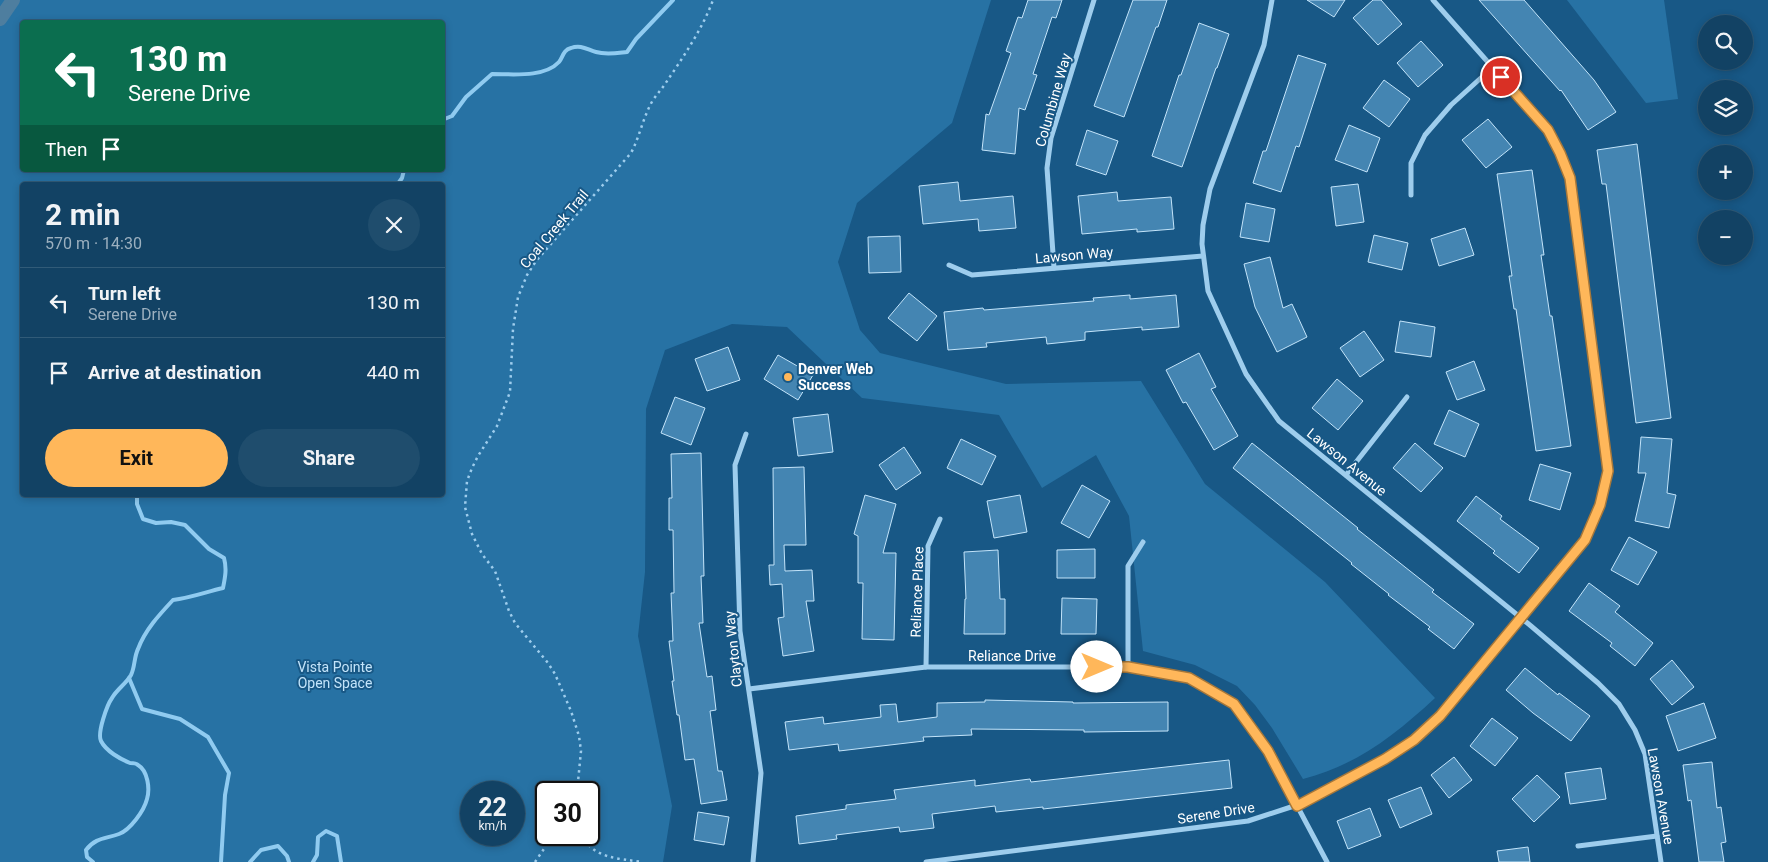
<!DOCTYPE html>
<meta charset="utf-8">
<style>
body{margin:0;font-family:Roboto,sans-serif;background:#1f4d6d;color:#f1f3f6;height:100vh;display:flex;flex-direction:column;font-size:19px;white-space:nowrap}
*{box-sizing:border-box;margin:0}
p{font-size:16px;color:#9cb0bf}
.icon{flex:none;width:28px;height:28px;fill:none;stroke:currentColor;stroke-width:2;stroke-linecap:round;stroke-linejoin:round}
.map{position:relative;flex:1;overflow:hidden}
.sheet{position:absolute;left:20px;top:182px;width:425px;height:315px;display:flex;flex-direction:column;background:#124264;border-radius:5px;box-shadow:0 2px 8px #0003,0 0 0 1px #315b78}
.sheet>*{flex:none}
.hud{position:absolute;left:20px;top:20px;width:425px;height:152px;border-radius:5px;box-shadow:0 2px 8px #0003,0 0 0 1px #315b78;background:#0b6e4f;color:#fff;overflow:hidden}
.fabs{position:absolute;left:1698px;top:15px;display:grid;gap:10px}
.fabs a{display:grid;place-items:center;width:55px;height:55px;border-radius:50%;background:#124264;box-shadow:0 2px 8px #0003,0 0 0 1px #315b78;font-size:25px}
.speed{position:absolute;left:460px;top:781px;display:flex;gap:10px;font-size:25px;font-weight:700;text-align:center}
.speed>*{display:grid;place-content:center;width:65px;height:65px;border-radius:50%;background:#124264;box-shadow:0 2px 8px #0003,0 0 0 1px #315b78;line-height:1}
.speed small{font-size:12px;font-weight:400}
.speed .limit{border:2px solid #111;border-radius:8px;background:#fff;color:#111}
.pin{position:absolute;display:grid;place-items:center;width:42px;height:42px;color:#fff;margin:-21px;border:2px solid #fff;border-radius:50%;box-shadow:0 1px 5px #0007}
.me{position:absolute;width:55px;margin:-28px;rotate:90deg;stroke-linejoin:round;filter:drop-shadow(0 0 4px #0008)}
.turn{display:flex;align-items:center;gap:18px;height:105px;padding:0 25px;font-size:22px}
.turn .icon{width:65px;height:65px;stroke-width:2.5}
.turn b{display:block;font-size:35px;line-height:42px}
.then{display:flex;align-items:center;height:48px;padding:0 25px;background:#0003;gap:10px;font-size:19px}
.round{display:grid;place-items:center;flex:none;width:52px;height:52px;border-radius:26px;background:#1f4d6d}
.overview{display:flex;align-items:center;justify-content:space-between;height:85px;padding:0 25px}
h1{font-size:30px;font-weight:700;line-height:38px}
.cta{display:flex;gap:10px;margin-top:auto;padding:10px 25px}
.cta a{flex:1;height:58px;border-radius:30px;background:#ffb75a;color:#111;font-size:20px;font-weight:700;line-height:58px;text-align:center}
.cta a+a{background:#1f4d6d;color:#f1f3f6}
ul{padding:0;list-style:none}
li{display:flex;align-items:center;gap:15px;height:70px;padding:0 25px;border-top:1px solid #315b78}
li div{flex:1}
li b{display:block;font-size:19px}
li em{font-style:normal}
.map>svg:first-child{display:block}
</style>
<div class="map">
<svg width="1768" height="862" viewBox="0 0 1768 862">
<rect width="100%" height="100%" fill="#185886"/>
<!-- green -->
<g fill="#2772a4" fill-rule="evenodd">
<path d="M0,0H991L952,123L857,203L838,262L860,330L880,353L1006,384L1141,381L1205,484L1325,582L1435,698C1395,735 1357,765 1303,779L1272,728L1255,705L1237,686L1195,665L1143,651L1129,516L1096,455L1042,488L999,415L862,398L787,327L732,324L665,350L646,409L645,572L638,636L672,806L663,862H0ZM22,22H442V170H22ZM22,185H442V495H22ZM471,792H514V835H471ZM546,792H589V835H546Z"/>
<polygon points="1567,0 1664,0 1678,99 1646,103"/>
</g>
<g fill="none" stroke-linecap="round" stroke-linejoin="round">
<!-- stream -->
<g stroke="#90cbf0" stroke-width="4">
<path d="M442,120L452,116L466,97L492,74C512,74 544,78 559,62C563,57 563,50 571,48C581,44 588,50 596,52C606,55 617,53 627,52L636,39L673,0"/>
<polyline points="397,185 402,178 404,170"/>
<polyline points="129,678 142,709 180,719 208,737 229,773 225,795 221,862"/>
<path d="M93,862L87,857L86,850C96,837 106,839 119,834C130,830 144,811 147,799C150,789 148,771 138,765C136,763 133,763 130,763C120,759 106,751 101,741C97,733 107,705 112,698C117,689 126,684 131,675C135,667 134,657 138,649C145,630 159,615 173,600C190,598 206,592 223,588C225,578 227,569 224,558L209,549L185,525L171,522L156,523L143,519L137,504V495"/>
<polyline points="250,862 261,850 278,846 287,856 289,862"/>
<polyline points="313,862 317,855 318,837 326,831 337,836 341,862"/>
</g>
<!-- canal -->
<polyline stroke="#4e7e9f" stroke-width="14" points="0,19 13,0"/>
</g>
<!-- building -->
<g fill="#4485b2" stroke="#c3e4fa">
<polygon points="1028,0 1062,0 1056,18 1052,17 1033,74 1037,75 1025,110 1019,108 1015,154 982,150 986,114 989,115 1011,53 1006,51 1018,17 1022,18"/>
<polygon points="1133,0 1167,0 1158,27 1156,27 1124,117 1094,106"/>
<polygon points="1307,0 1345,0 1334,17"/>
<polygon points="1373,0 1381,0 1402,24 1378,45 1353,18"/>
<polygon points="1479,0 1524,0 1594,80 1616,112 1588,130 1561,90 1560,91"/>
<polygon points="1199,23 1229,34 1217,68 1216,68 1182,167 1152,156 1179,75 1181,75"/>
<polygon points="1421,41 1443,65 1418,87 1397,63"/>
<polygon points="1298,55 1326,64 1299,147 1296,146 1281,192 1253,183 1263,151 1266,151"/>
<polygon points="1384,80 1410,99 1389,127 1363,108"/>
<polygon points="1488,119 1512,147 1486,168 1462,140"/>
<polygon points="1349,125 1380,138 1367,172 1335,160"/>
<polygon points="1087,130 1118,141 1106,175 1076,165"/>
<polygon points="1637,144 1671,418 1636,423 1606,184 1602,184 1597,150"/>
<polygon points="1532,170 1544,255 1541,255 1550,316 1552,316 1571,446 1536,451 1516,309 1514,309 1509,276 1512,276 1497,174"/>
<polygon points="958,182 960,201 1013,196 1016,228 979,231 978,219 923,224 919,186"/>
<polygon points="1358,184 1364,222 1336,226 1331,187"/>
<polygon points="1117,192 1118,201 1171,197 1174,229 1137,232 1137,229 1082,234 1078,196"/>
<polygon points="1246,203 1275,209 1269,242 1240,237"/>
<polygon points="1465,228 1474,255 1439,266 1431,239"/>
<polygon points="1374,235 1408,243 1402,270 1368,262"/>
<polygon points="900,236 901,272 869,273 868,237"/>
<polygon points="1270,257 1283,308 1292,304 1307,337 1277,352 1255,307 1244,264"/>
<polygon points="909,293 937,316 917,341 888,318"/>
<polygon points="1130,295 1130,299 1176,295 1179,327 1142,330 1142,327 1085,332 1085,340 1047,344 1046,337 986,343 987,347 948,350 944,312 983,308 984,310 1094,301 1093,298"/>
<polygon points="1400,321 1435,327 1431,357 1395,352"/>
<polygon points="1364,331 1384,360 1360,377 1340,348"/>
<polygon points="728,347 740,380 707,391 695,359"/>
<polygon points="1199,353 1216,387 1211,389 1238,436 1214,450 1186,402 1183,403 1166,370"/>
<polygon points="778,355 813,375 798,400 764,379"/>
<polygon points="1474,361 1485,390 1457,400 1446,372"/>
<polygon points="1337,379 1363,401 1338,430 1312,408"/>
<polygon points="675,397 705,408 691,445 661,433"/>
<polygon points="1449,410 1479,424 1465,457 1434,444"/>
<polygon points="828,414 833,452 798,456 793,418"/>
<polygon points="1641,437 1672,439 1667,493 1676,495 1669,528 1635,521 1646,473 1638,473"/>
<polygon points="961,439 996,456 982,485 947,468"/>
<polygon points="1252,443 1358,528 1357,529 1434,590 1432,592 1474,624 1454,649 1428,629 1430,627 1388,595 1389,594 1351,564 1352,563 1233,468"/>
<polygon points="1415,443 1443,468 1421,492 1393,468"/>
<polygon points="904,447 921,473 896,490 879,465"/>
<polygon points="701,453 704,576 701,576 703,623 699,623 707,677 712,676 716,710 710,711 718,771 722,771 727,800 701,804 694,759 685,760 679,715 677,715 672,681 674,681 669,641 673,641 671,593 674,593 673,530 669,530 669,498 672,498 671,454"/>
<polygon points="1540,464 1571,473 1560,510 1529,500"/>
<polygon points="804,467 806,545 784,545 785,571 812,570 814,601 806,601 814,651 783,656 778,618 784,617 782,584 770,585 769,565 774,565 773,468"/>
<polygon points="1082,485 1110,501 1089,538 1061,523"/>
<polygon points="865,495 896,504 883,553 896,553 894,640 862,639 863,583 858,583 858,536 854,534"/>
<polygon points="1020,495 1027,532 994,538 987,501"/>
<polygon points="1476,496 1502,516 1500,519 1539,548 1519,573 1493,553 1495,551 1457,521"/>
<polygon points="1629,537 1657,552 1638,585 1611,570"/>
<polygon points="1095,549 1095,578 1057,578 1057,550"/>
<polygon points="998,550 1000,599 1005,599 1005,634 964,634 965,599 966,599 964,552"/>
<polygon points="1589,583 1620,606 1615,612 1653,643 1635,666 1610,646 1612,643 1569,611"/>
<polygon points="1062,598 1097,599 1096,634 1061,634"/>
<polygon points="1672,660 1694,687 1672,705 1650,679"/>
<polygon points="1525,668 1558,695 1559,693 1590,716 1571,741 1533,713 1506,690"/>
<polygon points="985,700 1073,702 1073,703 1168,702 1168,731 1084,732 1084,730 971,729 972,735 923,737 924,741 839,751 838,744 789,750 785,722 823,717 824,724 881,717 880,705 896,704 898,722 937,717 937,703 985,702"/>
<polygon points="1704,703 1716,738 1678,751 1666,716"/>
<polygon points="1492,718 1518,738 1495,766 1470,746"/>
<polygon points="1454,757 1472,780 1449,798 1431,775"/>
<polygon points="1229,760 1232,788 1043,809 1043,807 996,812 995,806 932,814 934,828 900,832 899,827 836,835 837,839 799,844 796,816 846,809 846,805 896,799 894,790 975,780 975,786 1030,779 1031,782"/>
<polygon points="1712,762 1717,808 1721,807 1726,842 1721,843 1724,862 1699,862 1691,800 1688,801 1683,765"/>
<polygon points="1601,768 1606,799 1570,804 1565,773"/>
<polygon points="1537,775 1560,797 1534,822 1512,799"/>
<polygon points="1421,787 1432,814 1400,828 1388,800"/>
<polygon points="1370,808 1381,836 1348,849 1337,821"/>
<polygon points="698,812 729,817 724,845 694,840"/>
<polygon points="1528,847 1530,862 1499,862 1497,851"/>
</g>
<g fill="none" stroke-linecap="round" stroke-linejoin="round">
<!-- path -->
<g stroke="#9ecded" stroke-width="2.5" stroke-dasharray="2.5 4" stroke-linecap="butt">
<path d="M577,792L581,751L579,736L571,711L555,674L548,663L515,623L509,611L495,571L482,554L472,534L465,507L467,481L472,468L478,456L497,426L510,392L513,329L518,297L527,275L536,261L631,153C640,136 643,117 653,100C657,94 661,90 665,84C682,59 703,28 713,0"/>
<path d="M580,835C596,859 616,858 642,862"/>
<polyline points="535,862 548,843 561,835"/>
</g>
<!-- street -->
<g stroke="#9ecded" stroke-width="5">
<polyline points="1272,0 1264,45 1210,189 1203,225 1202,244 1208,291 1246,374 1279,421 1531,626 1598,683 1619,704 1635,730 1645,754 1661,862"/>
<polyline points="1411,195 1411,163 1425,135 1451,105 1493,67"/>
<polyline points="949,265 972,275 1203,256"/>
<polyline points="1054,268 1047,168 1051,138 1094,0"/>
<polyline points="746,434 735,465 740,631 761,773 753,862"/>
<polyline points="1346,475 1407,397"/>
<polyline points="926,667 928,546 940,519"/>
<polyline points="1128,667 1128,566 1143,542"/>
<polyline points="749,689 926,667 1128,667 1189,678 1234,704 1268,751 1327,862"/>
<polyline points="1578,846 1657,836"/>
<polyline points="926,862 1248,821 1297,805 1385,759 1414,740 1440,716 1585,540 1600,505 1608,471 1569,178 1560,153 1548,130 1433,0"/>
</g>
</g>
<g fill="none" stroke-linecap="round" stroke-linejoin="round">
<!-- route casing -->
<g stroke="#a6773a" stroke-width="12">
<polyline id="route" points="1097,667 1128,667 1189,678 1234,704 1268,751 1297,806 1385,759 1414,740 1440,716 1585,540 1600,505 1608,471 1570,178 1560,153 1548,130 1501,77"/>
</g>
<!-- route -->
<use href="#route" stroke="#ffb75a" stroke-width="9"/>
</g>
<!-- markers -->
<circle fill="#ffb75a" stroke="#185886" stroke-width="2" cx="788" cy="377" r="5"/>
<g text-anchor="middle" dominant-baseline="central" stroke-width="4" stroke-linejoin="round" paint-order="stroke">
<!-- street labels -->
<g font-size="14" fill="#fff" stroke="#185886">
<text transform="translate(1053 100) rotate(-74)">Columbine Way</text>
<text transform="translate(554 229) rotate(-50)">Coal Creek Trail</text>
<text transform="translate(1074 255) rotate(-5)">Lawson Way</text>
<text transform="translate(1347 462) rotate(39)">Lawson Avenue</text>
<text transform="translate(917 592) rotate(-88)">Reliance Place</text>
<text transform="translate(733 649) rotate(-96)">Clayton Way</text>
<text x="1012" y="656">Reliance Drive</text>
<text transform="translate(1661 796) rotate(80)">Lawson Avenue</text>
<text transform="translate(1216 813) rotate(-9)">Serene Drive</text>
</g>
<!-- poi labels -->
<g font-size="14" font-weight="bold" fill="#fff" stroke="#185886" text-anchor="start">
<text x="798" y="369">Denver Web<tspan x="798" dy="16">Success</tspan></text>
</g>
<!-- park labels -->
<g font-size="14" fill="#c3e4fa" stroke="#185886">
<text x="335" y="667">Vista Pointe<tspan x="335" dy="16">Open Space</tspan></text>
</g>
</g>
</svg>
<div class="fabs">
<a><svg class="icon" aria-label="search" viewBox="0 0 24 24"><circle cx="10" cy="10" r="6"/><path d="M15 15l6 6"/></svg></a>
<a><svg class="icon" aria-label="layers" viewBox="0 0 24 24"><path d="M12 4l9 5-9 5-9-5zM3 14l9 5 9-5"/></svg></a>
<a>+</a>
<a>−</a>
</div>
<div class="speed"><div>22<small>km/h</small></div><div class="limit">30</div></div>
<div class="pin" style="left:1501px;top:77px;background:#d93025"><svg class="icon" aria-label="arrive" viewBox="0 0 24 24"><path d="M6 21V4h12l-3 4 3 4H6"/></svg></div>
<svg class="me" style="left:1097px;top:667px" viewBox="-20 -20 40 40"><circle r="19" fill="#fff"/><path d="M0-13L10 11 0 6-10 11z" fill="#ffb75a"/></svg>
<div class="hud">
<div class="turn"><svg class="icon" aria-label="left" viewBox="0 0 24 24"><path d="M17 20v-9H6M10 6l-5 5 5 5"/></svg><div><b>130 m</b>Serene Drive</div></div>
<div class="then">Then<svg class="icon" aria-label="arrive" viewBox="0 0 24 24"><path d="M6 21V4h12l-3 4 3 4H6"/></svg></div>
</div>
<section class="sheet">
<div class="overview"><div><h1>2 min</h1><p>570 m · 14:30</p></div><a class="round"><svg class="icon" aria-label="close" viewBox="0 0 24 24"><path d="M6 6l12 12M18 6L6 18"/></svg></a></div>
<ul>
<li><svg class="icon" aria-label="left" viewBox="0 0 24 24"><path d="M17 20v-9H6M10 6l-5 5 5 5"/></svg><div><b>Turn left</b><p>Serene Drive</p></div><em>130 m</em></li>
<li><svg class="icon" aria-label="arrive" viewBox="0 0 24 24"><path d="M6 21V4h12l-3 4 3 4H6"/></svg><div><b>Arrive at destination</b></div><em>440 m</em></li>
</ul>
<div class="cta"><a>Exit</a><a>Share</a></div>
</section>
</div>
